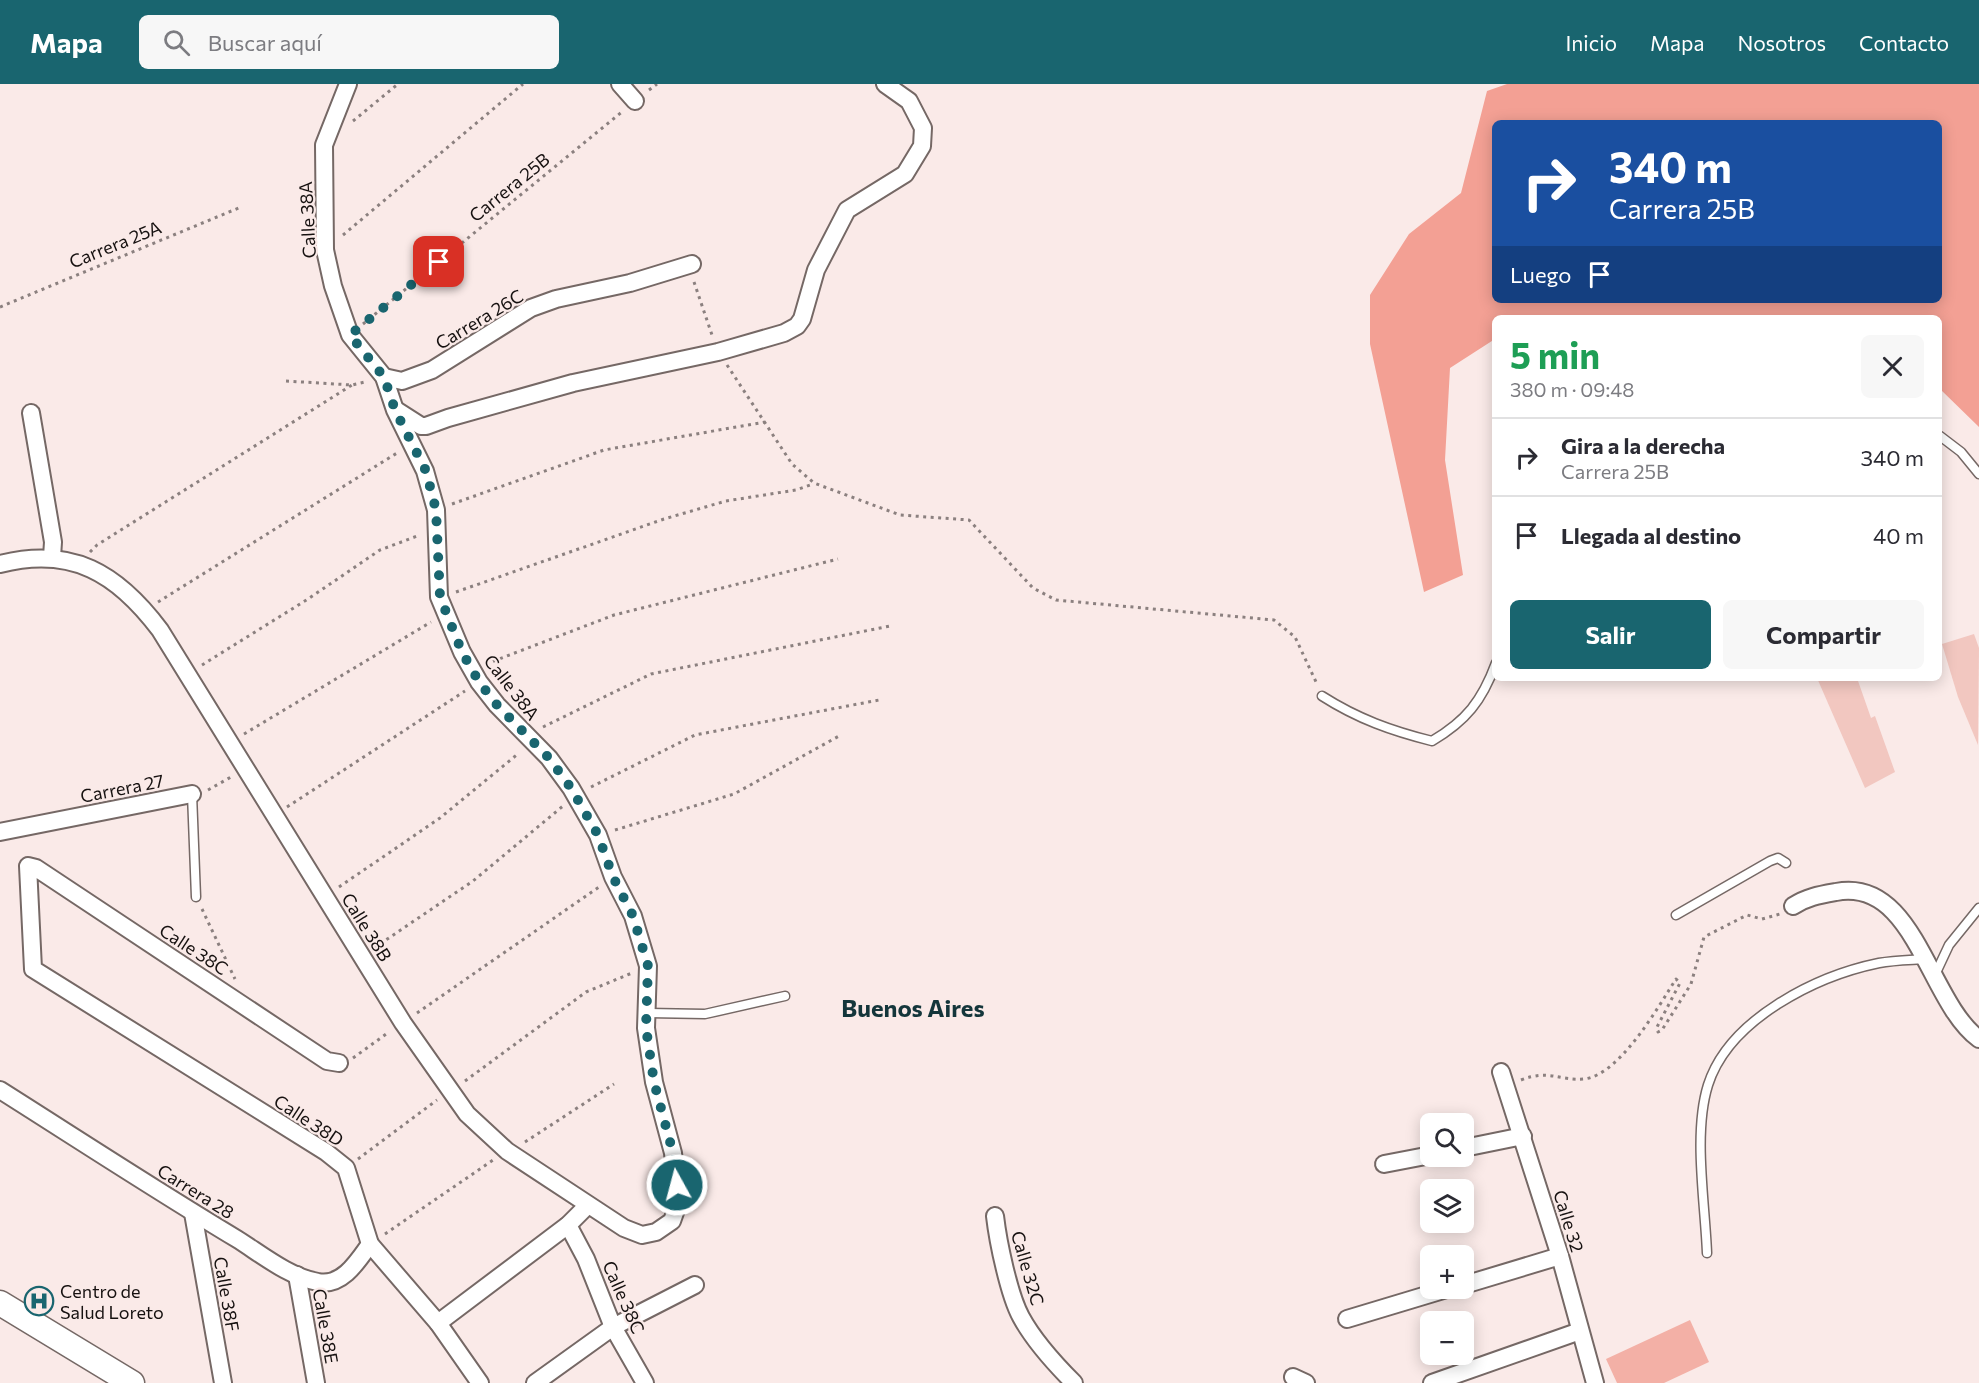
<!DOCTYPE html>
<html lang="es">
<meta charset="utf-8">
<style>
body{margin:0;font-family:Commissioner,sans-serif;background:#f7f7f7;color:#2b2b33;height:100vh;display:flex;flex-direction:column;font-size:22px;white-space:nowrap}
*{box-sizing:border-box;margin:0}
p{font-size:20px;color:#7c7c81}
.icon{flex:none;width:33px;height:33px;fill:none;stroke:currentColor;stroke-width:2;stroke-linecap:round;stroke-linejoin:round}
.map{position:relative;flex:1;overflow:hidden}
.panel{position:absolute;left:1492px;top:231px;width:450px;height:366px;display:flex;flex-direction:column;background:#fff;border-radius:9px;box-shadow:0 3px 15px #0003}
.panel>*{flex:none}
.guide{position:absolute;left:1492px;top:36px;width:450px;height:183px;border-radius:9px;box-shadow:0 3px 15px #0003;background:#1a4fa0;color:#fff;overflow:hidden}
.fabs{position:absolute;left:1420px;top:1029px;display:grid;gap:12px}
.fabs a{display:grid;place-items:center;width:54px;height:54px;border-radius:9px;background:#fff;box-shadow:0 3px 15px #0003;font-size:30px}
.pin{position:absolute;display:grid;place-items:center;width:51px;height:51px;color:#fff;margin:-26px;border-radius:12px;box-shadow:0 3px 9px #0006}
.me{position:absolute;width:66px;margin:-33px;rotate:353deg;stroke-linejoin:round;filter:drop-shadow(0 0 4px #0008)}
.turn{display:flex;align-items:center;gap:21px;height:126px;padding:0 18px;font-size:27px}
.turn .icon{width:78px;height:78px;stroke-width:2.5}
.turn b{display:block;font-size:42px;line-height:51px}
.then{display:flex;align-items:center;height:57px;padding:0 18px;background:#0003;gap:12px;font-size:22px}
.round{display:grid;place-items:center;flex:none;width:63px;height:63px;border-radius:9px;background:#f7f7f7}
.head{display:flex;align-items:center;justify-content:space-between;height:102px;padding:0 18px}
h1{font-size:36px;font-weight:700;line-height:45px;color:#1e9e55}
.button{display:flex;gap:12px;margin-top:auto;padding:12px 18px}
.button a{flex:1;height:69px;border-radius:9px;background:#19656f;color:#fff;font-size:24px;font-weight:700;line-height:69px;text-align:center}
.button a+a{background:#f7f7f7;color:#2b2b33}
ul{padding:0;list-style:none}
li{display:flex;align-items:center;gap:18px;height:78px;padding:0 18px;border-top:2px solid #e1e1e2}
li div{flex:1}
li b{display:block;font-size:22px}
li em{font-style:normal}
header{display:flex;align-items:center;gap:36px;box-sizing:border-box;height:84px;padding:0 30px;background:#19656f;color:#fff}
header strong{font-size:28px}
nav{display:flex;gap:33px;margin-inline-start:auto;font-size:21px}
.search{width:420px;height:54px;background:#f7f7f7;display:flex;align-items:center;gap:15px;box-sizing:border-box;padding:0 21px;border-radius:9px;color:#7c7c81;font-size:22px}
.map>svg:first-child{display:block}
</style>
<header>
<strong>Mapa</strong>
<div class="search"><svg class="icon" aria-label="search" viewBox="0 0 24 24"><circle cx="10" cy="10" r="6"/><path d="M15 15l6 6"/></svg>Buscar aquí</div>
<nav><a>Inicio</a><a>Mapa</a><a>Nosotros</a><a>Contacto</a></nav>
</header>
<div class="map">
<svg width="1979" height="1299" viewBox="0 0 1979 1299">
<rect width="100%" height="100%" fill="#faeae8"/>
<!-- green -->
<polygon fill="#f3b0a6" points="1690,1236 1709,1278 1664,1299 1617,1299 1606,1275"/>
<!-- forest -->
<path fill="#f3a094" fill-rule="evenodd" d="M1507,0H1979V343L1940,305V234H1496L1495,255L1450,284L1445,376L1463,491L1424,508L1370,260V211L1409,150L1461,109L1487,7ZM1496,39H1940V216H1496Z"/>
<!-- building -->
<g fill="#f2c7c0">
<polygon points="1974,550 1979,564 1978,661 1958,613 1942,560"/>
<polygon points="1817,594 1857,594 1871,634 1875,632 1895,688 1865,704"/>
</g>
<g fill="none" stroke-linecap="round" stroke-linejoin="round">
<!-- lane casing -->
<g stroke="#756865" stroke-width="11">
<g id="lane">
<polyline points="1940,352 1961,368 1979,390"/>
<path d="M1322,612C1358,635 1392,647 1432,657C1466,637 1482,617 1496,579"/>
<polyline points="192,710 196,813"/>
<polyline points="1676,831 1770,777 1778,774 1786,779"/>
<polyline points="1934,893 1949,861 1979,824"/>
<polyline points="648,929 705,930 785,912"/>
<path d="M1707,1169C1705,1118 1693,1049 1708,1001C1729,935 1816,892 1879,879C1894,876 1910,876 1925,875"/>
</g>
</g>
<!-- street casing -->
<g stroke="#756865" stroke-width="20">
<g id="street">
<polyline points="620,0 635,17"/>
<polyline points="384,293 402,297 432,286 531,224 556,215 630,199 692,180"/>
<polyline points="396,326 421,342 426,342 448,334 573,299 718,268 784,249 797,242 802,235 816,186 847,126 905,90 922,62 923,44 909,17 885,0"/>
<polyline points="31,329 53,458 52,473"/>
<path d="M0,480C72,462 117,489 160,546L403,939L467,1030L507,1067L624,1144L642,1151L656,1148L672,1137L678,1120L673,1069L654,998L646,944L648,882L633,832L613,793L598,751L571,704L549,674L497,621L479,598L462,568L439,513L436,426L425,387L395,326L384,293L350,251L333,202L325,166L324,61L348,0"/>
<polyline points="0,748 192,710"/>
<path d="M1793,822C1807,813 1819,811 1836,808C1915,793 1928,918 1979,955"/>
<polyline points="339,979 327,977 36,784 28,782 33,885 326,1068 346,1084 370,1160 438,1239 480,1299"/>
<polyline points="1501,988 1560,1172 1595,1299"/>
<path d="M0,1006C79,1056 157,1107 237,1155C261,1170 289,1193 318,1198C342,1203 358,1177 370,1160"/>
<polyline points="1464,1064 1523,1052"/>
<polyline points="1384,1080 1431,1071"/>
<polyline points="193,1129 223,1299"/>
<path d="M995,1132C998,1158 1009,1211 1021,1233C1034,1257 1054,1279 1074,1299"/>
<polyline points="568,1141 586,1175 613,1243 645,1299"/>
<polyline points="297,1191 316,1299"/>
<polyline points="1464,1201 1560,1172"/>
<polyline points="1347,1235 1450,1204"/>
<polyline points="438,1239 568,1141 588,1121"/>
<polyline points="1293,1293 1306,1299"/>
<polyline points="535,1299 613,1243 695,1201"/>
<polyline points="1432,1299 1580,1247"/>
</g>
</g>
<!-- secondary casing -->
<g stroke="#756865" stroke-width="27">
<polyline id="secondary" points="0,1219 132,1299"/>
</g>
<!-- path -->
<g stroke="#8b807f" stroke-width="3" stroke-dasharray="3 4.5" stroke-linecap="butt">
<polyline points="649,6 657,0"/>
<polyline points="353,37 398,0"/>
<polyline points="343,151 523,0"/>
<polyline points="694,198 712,251"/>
<polyline points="0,223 241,123"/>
<polyline points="363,240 623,27"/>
<polyline points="727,281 792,380 814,399 900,431 969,436 1033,504 1056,516 1274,536 1295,553 1317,600"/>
<polyline points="286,297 352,301 365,298"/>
<polyline points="452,420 604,366 765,338"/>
<polyline points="90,468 97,461 352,301"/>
<polyline points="456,508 664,435 726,417 796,406 813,400"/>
<polyline points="158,518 397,369"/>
<polyline points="486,580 614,531 838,475"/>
<polyline points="202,581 308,515 380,466 420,451"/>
<polyline points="543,643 651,590 890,542"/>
<polyline points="244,650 431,538"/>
<polyline points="591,703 695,651 879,616"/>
<polyline points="208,706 231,693"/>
<polyline points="287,723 465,607"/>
<polyline points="615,746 734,710 839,652"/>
<polyline points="339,803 440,734 519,669"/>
<polyline points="202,825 235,895"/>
<polyline points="374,864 473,797 563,722"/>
<polyline points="417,929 599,803"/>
<polyline points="353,974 389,948"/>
<path d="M1521,996C1549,985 1559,997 1584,995C1620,991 1658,923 1676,895L1680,899L1657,943L1658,948L1662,946L1691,900L1704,853L1747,831L1762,835L1780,830"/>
<polyline points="465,997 586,908 632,889"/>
<polyline points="525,1058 614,1000"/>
<polyline points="358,1075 437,1016"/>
<polyline points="385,1150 493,1076"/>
</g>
<!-- lane -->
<use href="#lane" stroke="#fff" stroke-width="8"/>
<!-- street -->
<use href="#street" stroke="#fff" stroke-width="16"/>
<!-- secondary -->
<use href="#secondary" stroke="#fff" stroke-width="24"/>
</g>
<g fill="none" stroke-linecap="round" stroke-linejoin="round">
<!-- route -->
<polyline stroke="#19656f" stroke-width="10" stroke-dasharray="0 18" points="439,178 350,251 384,293 395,326 426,387 436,426 440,513 462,568 479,598 497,621 549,674 571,704 598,751 613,793 633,832 648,882 646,944 654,998 673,1069 677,1101"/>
</g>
<!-- icons -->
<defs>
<g id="hospital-ring" transform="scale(1.5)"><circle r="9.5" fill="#faeae8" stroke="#19656f" stroke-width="1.5"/><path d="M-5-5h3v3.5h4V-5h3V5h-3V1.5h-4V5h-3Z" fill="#19656f"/></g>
</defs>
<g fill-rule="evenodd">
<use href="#hospital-ring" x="39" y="1217"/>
</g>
<g text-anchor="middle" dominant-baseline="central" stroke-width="4.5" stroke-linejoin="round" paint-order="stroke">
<!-- street labels -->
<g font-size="18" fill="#161110" stroke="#faeae8">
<text transform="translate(509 103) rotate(-39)">Carrera 25B</text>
<text transform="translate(307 136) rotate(-93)">Calle 38A</text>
<text transform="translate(115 160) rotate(-22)">Carrera 25A</text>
<text transform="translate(479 235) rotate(-31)">Carrera 26C</text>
<text transform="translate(512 603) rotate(52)">Calle 38A</text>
<text transform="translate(122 704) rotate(-11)">Carrera 27</text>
<text transform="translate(367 843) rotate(58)">Calle 38B</text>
<text transform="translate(194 865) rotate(33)">Calle 38C</text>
<text transform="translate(309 1036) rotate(33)">Calle 38D</text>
<text transform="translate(196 1107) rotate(32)">Carrera 28</text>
<text transform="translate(1569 1137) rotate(73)">Calle 32</text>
<text transform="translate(1028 1184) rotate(74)">Calle 32C</text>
<text transform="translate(227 1210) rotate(80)">Calle 38F</text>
<text transform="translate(624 1213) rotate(66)">Calle 38C</text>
<text transform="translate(326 1242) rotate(80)">Calle 38E</text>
</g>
<!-- poi labels -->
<g font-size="18" fill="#161110" stroke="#faeae8" text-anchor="start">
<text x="60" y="1207">Centro de<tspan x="60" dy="21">Salud Loreto</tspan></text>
</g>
<!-- district labels -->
<g font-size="24" font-weight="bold" fill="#14363b" stroke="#faeae8">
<text x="913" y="923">Buenos Aires</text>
</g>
</g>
</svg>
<div class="fabs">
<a><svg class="icon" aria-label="search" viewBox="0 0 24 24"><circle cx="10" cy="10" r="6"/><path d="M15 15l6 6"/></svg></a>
<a><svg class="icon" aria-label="layers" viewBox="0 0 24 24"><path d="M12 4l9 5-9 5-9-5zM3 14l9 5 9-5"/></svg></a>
<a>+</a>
<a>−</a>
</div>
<div class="pin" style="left:439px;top:178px;background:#d93025"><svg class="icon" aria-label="arrive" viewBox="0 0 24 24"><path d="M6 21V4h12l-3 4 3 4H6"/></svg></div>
<svg class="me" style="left:677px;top:1101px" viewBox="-20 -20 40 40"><circle r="17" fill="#19656f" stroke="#fff" stroke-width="3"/><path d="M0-11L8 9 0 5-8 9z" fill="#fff"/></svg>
<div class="guide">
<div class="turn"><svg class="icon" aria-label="right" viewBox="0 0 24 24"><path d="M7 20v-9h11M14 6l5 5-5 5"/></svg><div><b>340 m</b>Carrera 25B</div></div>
<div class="then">Luego<svg class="icon" aria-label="arrive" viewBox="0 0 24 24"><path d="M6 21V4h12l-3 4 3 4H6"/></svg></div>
</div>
<section class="panel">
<div class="head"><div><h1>5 min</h1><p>380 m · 09:48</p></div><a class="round"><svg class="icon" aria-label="close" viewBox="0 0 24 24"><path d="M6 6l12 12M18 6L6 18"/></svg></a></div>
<ul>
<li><svg class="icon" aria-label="right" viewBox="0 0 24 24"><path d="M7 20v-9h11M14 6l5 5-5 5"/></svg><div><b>Gira a la derecha</b><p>Carrera 25B</p></div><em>340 m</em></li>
<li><svg class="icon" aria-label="arrive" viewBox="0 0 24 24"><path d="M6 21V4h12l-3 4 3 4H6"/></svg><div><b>Llegada al destino</b></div><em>40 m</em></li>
</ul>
<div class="button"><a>Salir</a><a>Compartir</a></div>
</section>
</div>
